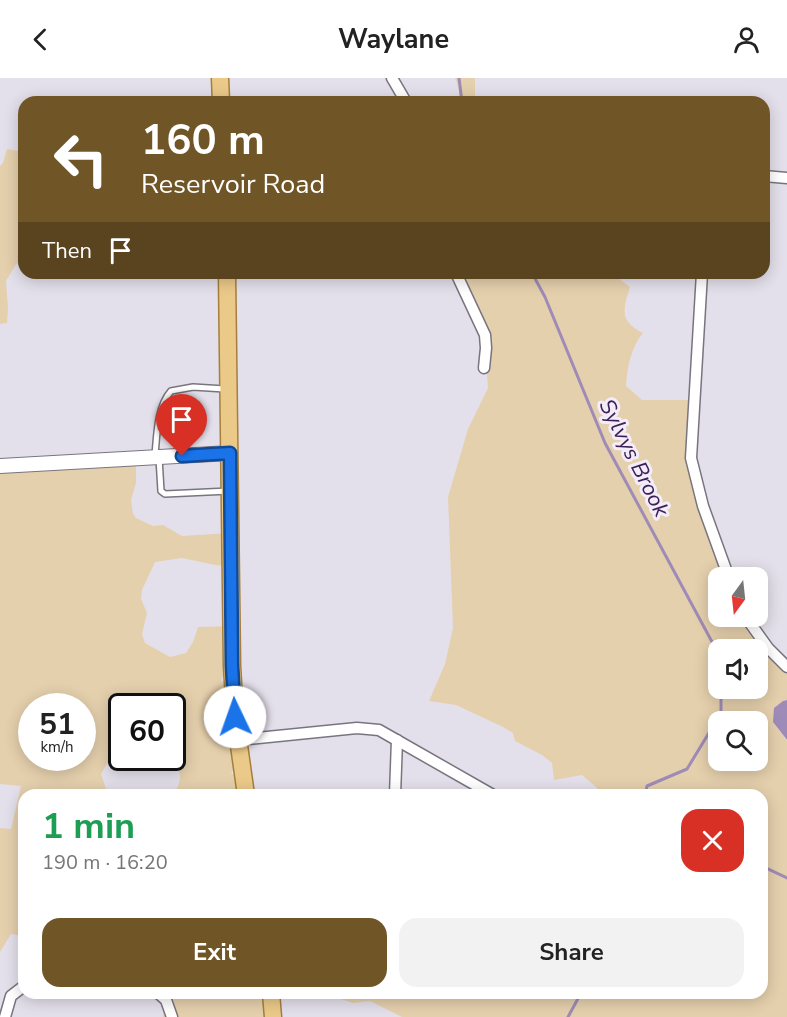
<!DOCTYPE html>
<meta charset="utf-8">
<style>
body{margin:0;font-family:"Nunito Sans",sans-serif;background:#f2f2f2;color:#222;height:100vh;display:flex;flex-direction:column;font-size:22px;white-space:nowrap}
*{box-sizing:border-box;margin:0}
p{font-size:20px;color:#767676}
.icon{flex:none;width:33px;height:33px;fill:none;stroke:currentColor;stroke-width:2;stroke-linecap:round;stroke-linejoin:round}
.map{position:relative;flex:1;overflow:hidden}
.panel{position:absolute;left:18px;top:711px;width:750px;height:210px;display:flex;flex-direction:column;background:#fff;border-radius:18px;box-shadow:0 3px 15px #0003}
.panel>*{flex:none}
.top-card{position:absolute;left:18px;top:18px;width:752px;height:183px;border-radius:18px;box-shadow:0 3px 15px #0003;background:#705627;color:#fff;overflow:hidden}
.needle{width:39px;rotate:195deg}
.controls{position:absolute;left:708px;top:489px;display:grid;gap:12px}
.controls a{display:grid;place-items:center;width:60px;height:60px;border-radius:12px;background:#fff;box-shadow:0 3px 15px #0003;font-size:30px}
.speed{position:absolute;left:18px;top:615px;display:flex;gap:12px;font-size:30px;font-weight:700;text-align:center}
.speed>*{display:grid;place-content:center;width:78px;height:78px;border-radius:50%;background:#fff;box-shadow:0 3px 15px #0003;line-height:1}
.speed small{font-size:15px;font-weight:400}
.speed .limit{border:3px solid #111;border-radius:9px;background:#fff;color:#111}
.pin{position:absolute;display:grid;place-items:center;width:51px;height:51px;color:#fff;margin:-62px -26px;border-radius:50% 50% 50% 0;rotate:-45deg;box-shadow:0 0 6px #0007}
.pin .icon{rotate:45deg}
.me{position:absolute;width:66px;margin:-33px;rotate:357deg;stroke-linejoin:round;filter:drop-shadow(0 0 4px #0008)}
.turn{display:flex;align-items:center;gap:21px;height:126px;padding:0 24px;font-size:27px}
.turn .icon{width:78px;height:78px;stroke-width:2.5}
.turn b{display:block;font-size:42px;line-height:51px}
.then{display:flex;align-items:center;height:57px;padding:0 24px;background:#0003;gap:12px;font-size:22px}
.round{display:grid;place-items:center;flex:none;width:63px;height:63px;border-radius:18px;background:#f2f2f2}
.headline{display:flex;align-items:center;justify-content:space-between;height:102px;padding:0 24px}
h1{font-size:36px;font-weight:700;line-height:45px;color:#1e9e55}
.cta{display:flex;gap:12px;margin-top:auto;padding:12px 24px}
.cta a{flex:1;height:69px;border-radius:18px;background:#705627;color:#fff;font-size:24px;font-weight:700;line-height:69px;text-align:center}
.cta a+a{background:#f2f2f2;color:#222}
header{display:flex;justify-content:space-between;align-items:center;height:78px;padding:0 24px;background:#fff;font-size:27px;font-weight:700}
.map>svg:first-child{display:block}
</style>
<header><svg class="icon" aria-label="back" viewBox="0 0 24 24"><path d="M15 5l-7 7 7 7"/></svg>Waylane<svg class="icon" aria-label="person" viewBox="0 0 24 24"><circle cx="12" cy="8" r="4"/><path d="M4 21q1-7 8-7t8 7"/></svg></header>
<div class="map">
<svg width="787" height="939" viewBox="0 0 787 939">
<rect width="100%" height="100%" fill="#e4e0eb"/>
<!-- green -->
<g fill="#e5d0ad" fill-rule="evenodd">
<path d="M455,0H475V22L478,24H458C461,17 458,7 455,0Z"/>
<polygon points="7,71 24,74 24,184 16,186 6,203 8,231 7,245 0,246 0,88 3,85"/>
<path d="M456,195H602L618,200L630,209C623,232 619,243 643,255C631,269 627,290 626,308L642,322H691L690,382L729,499L718,500V538L748,539L787,588V622L783,623L773,644L787,663V939H402L370,923L353,925L335,919L338,915H762V717H598L597,710L582,697L554,702L552,685L542,677L515,663L513,655L503,649L456,627L429,623L445,586L453,550L448,419L468,351L488,310L485,271ZM718,572H758V610H718ZM718,644H758V682H718Z"/>
<path d="M136,380V405L131,422L133,436L136,440L153,448L163,447L182,458L230,455L229,488L215,487L182,480L155,484L142,512L141,521L147,535L142,556L145,565L170,579L186,575L193,564L198,549L231,548L233,579L221,602L233,612L240,685L231,695L243,704L245,717H170C173,715 176,713 177,710C184,698 178,681 164,680H172V628H122V680H124L107,685L101,696L108,717H24V858L11,856L0,874V750L11,751L21,708L0,706V386ZM32,628H82V680H32Z"/>
<polygon points="166,915 270,915 272,939 163,939"/>
</g>
<!-- water -->
<polygon fill="#9f8bb7" points="787,622 787,662 773,644 774,630 783,623"/>
<g fill="none" stroke-linecap="round" stroke-linejoin="round">
<!-- stream -->
<g stroke="#9f8bb7" stroke-width="3">
<polyline points="459,0 462,24"/>
<polyline points="532,195 545,219 605,365 718,575"/>
<polyline points="645,717 647,708 687,691 721,635 721,610"/>
<polyline points="762,788 787,800"/>
<polyline points="568,939 581,915"/>
</g>
<!-- service casing -->
<g stroke="#79757f" stroke-width="8">
<g id="service">
<path d="M155,377C157,356 157,329 171,313L193,309L225,311"/>
<polyline points="159,380 161,413 165,416 229,413"/>
</g>
</g>
<!-- minor casing -->
<g stroke="#79757f" stroke-width="13">
<g id="minor">
<polyline points="392,0 406,24"/>
<polyline points="764,98 787,100"/>
<polyline points="456,195 485,257 486,270 484,290"/>
<polyline points="702,195 691,380 703,428 729,500"/>
<polyline points="745,538 768,570 787,589"/>
<polyline points="238,662 357,650 379,652 493,717"/>
<polyline points="395,717 397,662"/>
<polyline points="158,915 166,922 172,939"/>
<polyline points="5,939 11,918 24,908"/>
</g>
</g>
<!-- tertiary casing -->
<g stroke="#79757f" stroke-width="16">
<polyline id="tertiary" points="0,388 230,375"/>
</g>
<!-- primary casing -->
<g stroke="#a57f3b" stroke-width="19">
<g id="primary">
<polyline points="220,0 221,24"/>
<polyline points="227,195 232,588 235,639 246,717"/>
<polyline points="271,915 273,939"/>
</g>
</g>
<!-- service -->
<use href="#service" stroke="#fff" stroke-width="5"/>
<!-- minor -->
<use href="#minor" stroke="#fff" stroke-width="10"/>
<!-- tertiary -->
<use href="#tertiary" stroke="#fff" stroke-width="14"/>
<!-- primary -->
<use href="#primary" stroke="#ebc989" stroke-width="16"/>
</g>
<g fill="none" stroke-linecap="round" stroke-linejoin="round">
<!-- route casing -->
<g stroke="#114b97" stroke-width="15">
<polyline id="route" points="182,378 230,375 232,588 235,639"/>
</g>
<!-- route -->
<use href="#route" stroke="#1a73e8" stroke-width="10"/>
</g>
<g text-anchor="middle" dominant-baseline="central" stroke-width="6" stroke-linejoin="round" paint-order="stroke">
<!-- water labels -->
<g font-size="22" font-style="italic" fill="#3b1f56" stroke="#f2edf8">
<text transform="translate(634 380) rotate(63)">Sylvys Brook</text>
</g>
</g>
</svg>
<div class="controls">
<a><svg class="needle" viewBox="-14 -14 28 28"><path d="M0-13l5 13h-10z" fill="#e53935"/><path d="M0 13l5-13h-10z" fill="#767676"/></svg></a>
<a><svg class="icon" aria-label="sound" viewBox="0 0 24 24"><path d="M4 9h4l5-4v14l-5-4H4zM17 9q2 3 0 6"/></svg></a>
<a><svg class="icon" aria-label="search" viewBox="0 0 24 24"><circle cx="10" cy="10" r="6"/><path d="M15 15l6 6"/></svg></a>
</div>
<div class="speed"><div>51<small>km/h</small></div><div class="limit">60</div></div>
<div class="pin" style="left:182px;top:378px;background:#d93025"><svg class="icon" aria-label="arrive" viewBox="0 0 24 24"><path d="M6 21V4h12l-3 4 3 4H6"/></svg></div>
<svg class="me" style="left:235px;top:639px" viewBox="-20 -20 40 40"><circle r="19" fill="#fff"/><path d="M0-13L10 11 0 6-10 11z" fill="#1a73e8"/></svg>
<div class="top-card">
<div class="turn"><svg class="icon" aria-label="left" viewBox="0 0 24 24"><path d="M17 20v-9H6M10 6l-5 5 5 5"/></svg><div><b>160 m</b>Reservoir Road</div></div>
<div class="then">Then<svg class="icon" aria-label="arrive" viewBox="0 0 24 24"><path d="M6 21V4h12l-3 4 3 4H6"/></svg></div>
</div>
<section class="panel">
<div class="headline"><div><h1>1 min</h1><p>190 m · 16:20</p></div><a class="round" style="background:#d93025;color:#fff"><svg class="icon" aria-label="close" viewBox="0 0 24 24"><path d="M6 6l12 12M18 6L6 18"/></svg></a></div>
<div class="cta"><a>Exit</a><a>Share</a></div>
</section>
</div>
